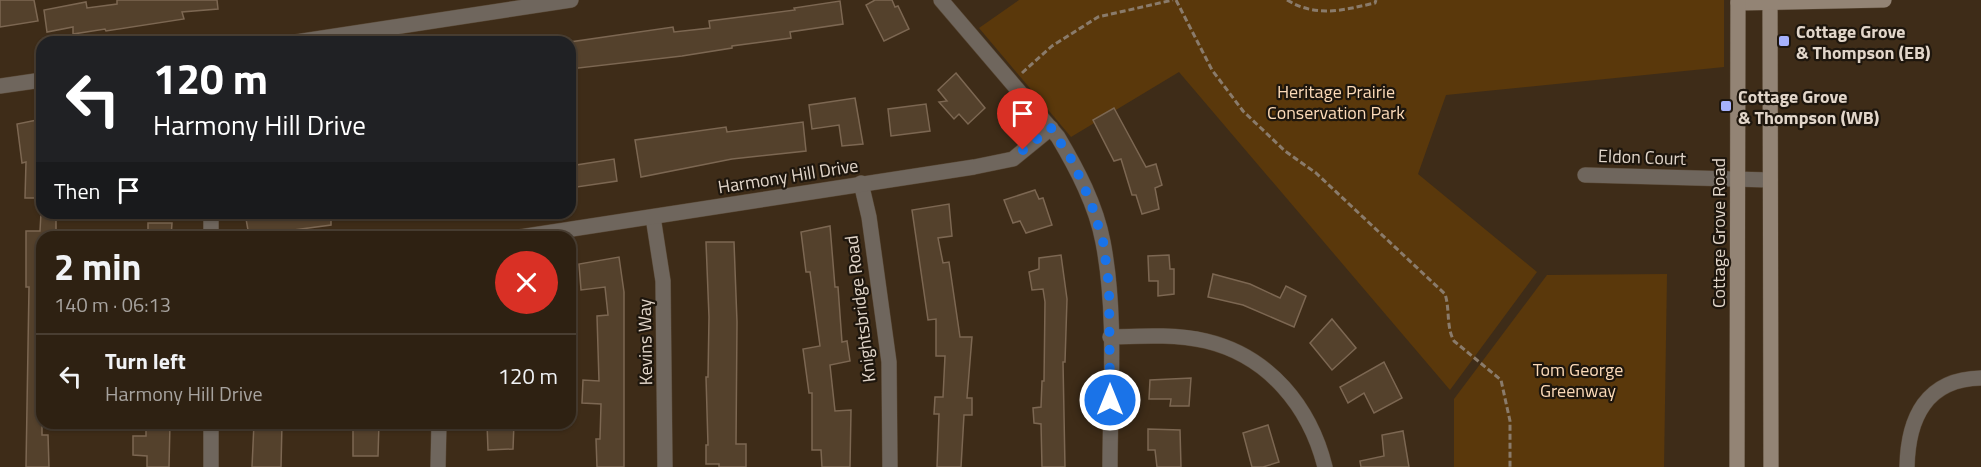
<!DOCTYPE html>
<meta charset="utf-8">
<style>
body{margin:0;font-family:"Titillium Web",sans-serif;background:#36291b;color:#f1f3f6;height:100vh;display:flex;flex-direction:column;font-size:22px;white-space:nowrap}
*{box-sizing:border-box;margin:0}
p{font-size:20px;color:#a7a39f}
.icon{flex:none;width:33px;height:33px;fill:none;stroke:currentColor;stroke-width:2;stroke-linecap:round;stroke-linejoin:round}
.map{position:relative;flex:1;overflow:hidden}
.drawer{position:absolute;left:36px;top:231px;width:540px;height:198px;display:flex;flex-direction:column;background:#2e2112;border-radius:18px;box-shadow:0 2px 4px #0004,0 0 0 2px #493e32}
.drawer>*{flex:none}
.guide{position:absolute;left:36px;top:36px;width:540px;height:183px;border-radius:18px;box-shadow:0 2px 4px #0004,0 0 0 2px #493e32;background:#202124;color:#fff;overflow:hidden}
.pin{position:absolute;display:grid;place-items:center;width:51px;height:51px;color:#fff;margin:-62px -26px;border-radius:50% 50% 50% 0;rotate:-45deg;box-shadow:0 0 6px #0007}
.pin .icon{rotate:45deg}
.me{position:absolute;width:66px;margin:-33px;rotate:0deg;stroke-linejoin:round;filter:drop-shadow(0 0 4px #0008)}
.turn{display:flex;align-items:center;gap:21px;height:126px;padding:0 18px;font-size:27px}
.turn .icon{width:78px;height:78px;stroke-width:2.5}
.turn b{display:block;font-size:42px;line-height:51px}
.then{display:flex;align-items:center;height:57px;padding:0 18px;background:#0003;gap:12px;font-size:22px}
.round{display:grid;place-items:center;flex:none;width:63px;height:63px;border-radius:32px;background:#36291b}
.summary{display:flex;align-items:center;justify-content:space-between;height:102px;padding:0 18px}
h1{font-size:36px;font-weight:700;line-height:45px}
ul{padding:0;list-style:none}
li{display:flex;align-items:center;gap:18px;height:84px;padding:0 18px;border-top:2px solid #493e32}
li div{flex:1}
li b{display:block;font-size:22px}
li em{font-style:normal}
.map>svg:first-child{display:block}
</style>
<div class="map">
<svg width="1981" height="467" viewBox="0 0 1981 467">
<rect width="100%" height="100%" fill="#3e2c18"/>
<!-- green -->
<g fill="#5a380b">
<polygon points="1019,0 1724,0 1724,67 1446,95 1418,174 1537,272 1450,390 1179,72 1071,137 979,28"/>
<polygon points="1667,274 1664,467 1454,467 1454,399 1547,275"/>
</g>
<!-- building -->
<g fill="#54412c" stroke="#7c6752" stroke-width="1.5">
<polygon points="0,0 34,0 38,21 0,27"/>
<polygon points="117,0 217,0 218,9 182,12 184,19 106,31 105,29 73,34 73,27 47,32 44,10 86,2 87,8 117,4"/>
<polygon points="875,0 892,0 895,7 898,6 909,29 884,41 866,5"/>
<polygon points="840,1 843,24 790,32 791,38 732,46 732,48 682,56 570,69 570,42 673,27 674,32 710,28 709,21 795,10 794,8"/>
<polygon points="956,73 985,108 968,124 959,114 954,119 939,102 947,101 938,90"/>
<polygon points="855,98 863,144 842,146 839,125 812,129 809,105"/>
<polygon points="926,104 930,131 891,136 888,109"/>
<polygon points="1114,108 1146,167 1156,164 1162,185 1155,188 1159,209 1142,214 1136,195 1132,195 1121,159 1114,161 1093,120"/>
<polygon points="42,119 42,198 25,198 26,162 22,163 17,124"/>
<polygon points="803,122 806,151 732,159 641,177 635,140 726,127 727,132"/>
<polygon points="614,159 617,181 570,188 570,166"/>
<polygon points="1035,190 1039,199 1043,198 1052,225 1026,233 1020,221 1013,223 1004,200"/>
<polygon points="949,204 952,236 938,238 943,263 949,262 960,337 972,337 967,398 972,398 972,415 964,415 961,467 937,467 939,414 934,414 935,397 943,397 945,356 936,356 936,319 928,320 912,210"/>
<polygon points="41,213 56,213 56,237 42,237 42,435 48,435 49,467 26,467 29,287 26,287 26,231 40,231"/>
<polygon points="245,213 331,213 331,225 249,236"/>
<polygon points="148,223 172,223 171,237 148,237"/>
<polygon points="830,226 835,287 838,287 842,342 847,341 850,361 830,365 835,411 851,410 850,467 822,467 821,450 812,450 812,393 809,393 803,349 820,346 810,272 806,272 801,232"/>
<polygon points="706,242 734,242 737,322 736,444 746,444 746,467 719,467 719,464 706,464 706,445 708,445 706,377 708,377 709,317"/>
<polygon points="1061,255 1067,299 1065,362 1063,362 1065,467 1042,467 1041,424 1034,423 1033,408 1041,407 1042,381 1044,381 1045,302 1043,289 1032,290 1029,272 1039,269 1039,258"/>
<polygon points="1169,255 1170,269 1174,269 1174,294 1158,296 1158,281 1149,281 1148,256"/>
<polygon points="619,257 624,292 624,467 597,467 596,439 600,439 601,404 582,403 583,380 599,381 597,316 608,315 605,287 581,290 579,264"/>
<polygon points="1213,274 1250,284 1280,298 1286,286 1306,296 1294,327 1243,305 1208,297"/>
<polygon points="1332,319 1356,348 1332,370 1310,343"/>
<polygon points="1384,362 1402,398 1374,413 1364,393 1348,403 1340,387"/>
<polygon points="1191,378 1189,406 1170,406 1171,399 1149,399 1150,380"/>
<polygon points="146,423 170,423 169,467 147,467 147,456 133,455 133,436 146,436"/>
<polygon points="254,423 282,423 281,467 252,467"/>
<polygon points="353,423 379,423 378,456 353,456"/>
<polygon points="487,423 514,423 513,449 488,450"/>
<polygon points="1268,425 1279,462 1263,467 1252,467 1243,433"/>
<polygon points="1148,429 1180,430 1181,467 1157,467 1155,450 1148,450"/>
<polygon points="1403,431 1409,467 1361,467 1360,461 1384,456 1382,435"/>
</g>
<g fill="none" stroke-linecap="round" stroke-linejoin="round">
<!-- street casing -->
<g stroke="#584734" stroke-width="16">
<g id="street">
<path d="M941,0L1058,137C1077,169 1096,205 1103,242C1117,315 1110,393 1110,467"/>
<polyline points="296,42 571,0"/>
<polyline points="0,86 42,80"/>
<polyline points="1585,175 1770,180"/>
<polyline points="861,183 869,217 889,362 890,467"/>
<polyline points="653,217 663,281 665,467"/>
<polyline points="211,237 211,213"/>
<polyline points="520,237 974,167 1013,159 1051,128"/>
<path d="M1110,337C1142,336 1175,334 1206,341C1269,356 1310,407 1325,467"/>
<polyline points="211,467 211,423"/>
<polyline points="438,467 439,423"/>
<path d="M1907,467C1908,418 1926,379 1981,378"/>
</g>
</g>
<!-- secondary casing -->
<g stroke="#584734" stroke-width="16">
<g id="secondary">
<polyline points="1770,0 1771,467"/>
<polyline points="1738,3 1884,0"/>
<polyline points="1737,467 1738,0"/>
</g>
</g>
<!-- path -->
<g stroke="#8a7b6b" stroke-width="3" stroke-dasharray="6 3" stroke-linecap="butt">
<path d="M1176,0L1212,70L1243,111L1285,151L1316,173L1445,294C1450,309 1446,327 1454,341L1501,380L1510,421V467"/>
<path d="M1287,0C1317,18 1343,10 1375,3L1376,0"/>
<polyline points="1022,73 1052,46 1098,17 1173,0"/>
</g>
<!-- street -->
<use href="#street" stroke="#6f665d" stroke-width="15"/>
<!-- secondary -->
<use href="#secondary" stroke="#938475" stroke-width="15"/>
</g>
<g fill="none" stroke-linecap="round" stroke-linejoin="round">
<!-- route -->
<polyline stroke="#1a73e8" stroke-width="10" stroke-dasharray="0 18" points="1023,150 1051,128 1073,162 1091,203 1103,241 1109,286 1110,400"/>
</g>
<!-- markers -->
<g fill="#a6b1fc" stroke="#1e160d" stroke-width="2">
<rect x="1778" y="35" width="12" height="12" rx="3"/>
<rect x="1720" y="100" width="12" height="12" rx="3"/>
</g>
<g text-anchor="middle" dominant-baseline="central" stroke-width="4.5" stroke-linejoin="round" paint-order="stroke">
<!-- poi labels -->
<g font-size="18" font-weight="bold" fill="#e2d6ca" stroke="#1e160d" text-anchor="start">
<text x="1796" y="31">Cottage Grove<tspan x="1796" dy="21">&amp; Thompson (EB)</tspan></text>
<text x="1738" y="96">Cottage Grove<tspan x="1738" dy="21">&amp; Thompson (WB)</tspan></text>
</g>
<!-- park labels -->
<g font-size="18" fill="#fcdab8" stroke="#1e160d">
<text x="1336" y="91">Heritage Prairie<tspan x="1336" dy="21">Conservation Park</tspan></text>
<text x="1578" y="369">Tom George<tspan x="1578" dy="21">Greenway</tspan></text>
</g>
<!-- street labels -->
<g font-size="18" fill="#e2d6ca" stroke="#1e160d">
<text transform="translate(1642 157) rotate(2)">Eldon Court</text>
<text transform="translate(788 176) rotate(-9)">Harmony Hill Drive</text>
<text transform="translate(1718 233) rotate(-90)">Cottage Grove Road</text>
<text transform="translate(860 309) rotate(-97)">Knightsbridge Road</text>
<text transform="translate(645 342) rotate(-91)">Kevins Way</text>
</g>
</g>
</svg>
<div class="pin" style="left:1023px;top:150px;background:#d93025"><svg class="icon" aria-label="arrive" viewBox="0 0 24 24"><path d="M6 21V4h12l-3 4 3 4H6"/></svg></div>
<svg class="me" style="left:1110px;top:400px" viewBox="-20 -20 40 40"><circle r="17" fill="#1a73e8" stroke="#fff" stroke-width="3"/><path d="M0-11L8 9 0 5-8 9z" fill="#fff"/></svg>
<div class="guide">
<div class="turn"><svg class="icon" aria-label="left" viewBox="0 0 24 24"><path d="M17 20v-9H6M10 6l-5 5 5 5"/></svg><div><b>120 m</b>Harmony Hill Drive</div></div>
<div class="then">Then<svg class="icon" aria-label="arrive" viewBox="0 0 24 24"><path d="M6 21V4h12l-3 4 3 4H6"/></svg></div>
</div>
<section class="drawer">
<div class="summary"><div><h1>2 min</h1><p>140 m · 06:13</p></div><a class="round" style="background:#d93025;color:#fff"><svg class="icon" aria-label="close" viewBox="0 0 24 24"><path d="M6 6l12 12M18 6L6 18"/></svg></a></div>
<ul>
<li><svg class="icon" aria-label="left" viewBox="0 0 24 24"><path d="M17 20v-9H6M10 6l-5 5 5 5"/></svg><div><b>Turn left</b><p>Harmony Hill Drive</p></div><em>120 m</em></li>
</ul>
</section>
</div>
